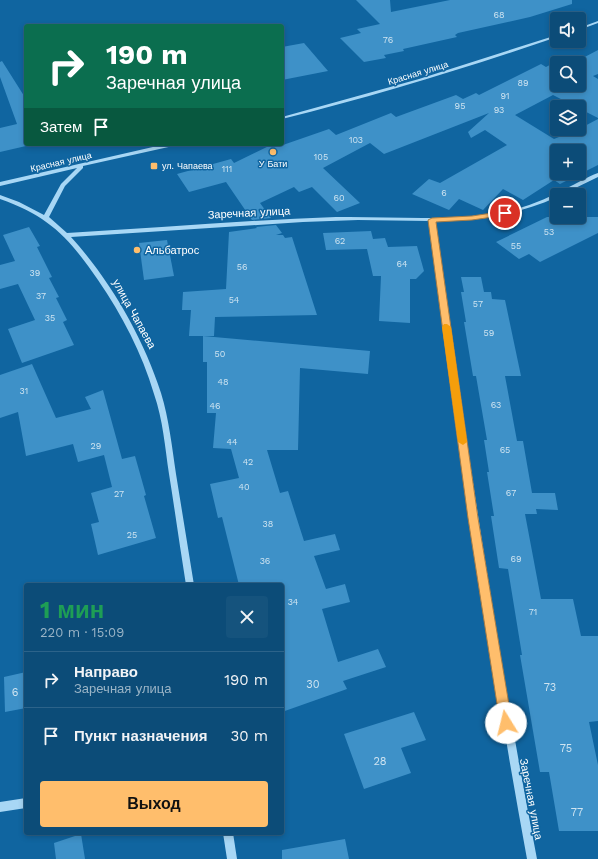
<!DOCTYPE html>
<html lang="ru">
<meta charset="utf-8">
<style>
body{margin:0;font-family:"Work Sans",sans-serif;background:#15537d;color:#f1f3f6;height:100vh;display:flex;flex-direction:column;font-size:15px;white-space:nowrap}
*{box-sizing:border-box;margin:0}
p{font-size:13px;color:#9ab4c6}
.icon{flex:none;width:22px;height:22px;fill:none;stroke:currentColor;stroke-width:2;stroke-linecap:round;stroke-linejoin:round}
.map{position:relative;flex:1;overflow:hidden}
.sheet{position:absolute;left:24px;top:583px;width:260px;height:252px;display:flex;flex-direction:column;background:#0c4c78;border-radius:4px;box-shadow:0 2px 6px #0003,0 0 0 1px #2c638a}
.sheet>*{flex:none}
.guide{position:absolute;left:24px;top:24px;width:260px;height:122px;border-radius:4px;box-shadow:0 2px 6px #0003,0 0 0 1px #2c638a;background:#0b6e4f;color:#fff;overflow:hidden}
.controls{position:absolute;left:550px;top:12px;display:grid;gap:8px}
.controls a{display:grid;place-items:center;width:36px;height:36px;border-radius:4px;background:#0c4c78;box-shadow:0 2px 6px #0003,0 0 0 1px #2c638a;font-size:20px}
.pin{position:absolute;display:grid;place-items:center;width:34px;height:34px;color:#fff;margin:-17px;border:2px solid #fff;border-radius:50%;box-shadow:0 1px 4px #0007}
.me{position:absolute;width:44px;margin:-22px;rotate:351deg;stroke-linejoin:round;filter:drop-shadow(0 0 3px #0008)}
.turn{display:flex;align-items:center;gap:14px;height:84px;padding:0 16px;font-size:18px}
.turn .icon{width:52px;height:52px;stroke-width:2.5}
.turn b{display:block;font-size:28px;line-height:34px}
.then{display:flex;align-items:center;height:38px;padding:0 16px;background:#0003;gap:8px;font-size:15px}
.round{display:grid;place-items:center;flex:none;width:42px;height:42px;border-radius:4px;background:#15537d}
.head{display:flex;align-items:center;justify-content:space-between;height:68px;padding:0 16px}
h1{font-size:24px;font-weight:700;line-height:30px;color:#1e9e55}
.button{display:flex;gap:8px;margin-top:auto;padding:8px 16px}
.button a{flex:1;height:46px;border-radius:4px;background:#ffbe6c;color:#111;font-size:16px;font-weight:700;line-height:46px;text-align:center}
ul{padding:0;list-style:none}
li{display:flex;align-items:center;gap:12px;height:56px;padding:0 16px;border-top:1px solid #2c638a}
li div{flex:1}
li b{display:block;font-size:15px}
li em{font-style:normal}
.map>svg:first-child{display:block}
</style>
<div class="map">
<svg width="598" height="859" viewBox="0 0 598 859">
<rect width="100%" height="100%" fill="#1065a0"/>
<!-- building -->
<g fill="#3e91c8" fill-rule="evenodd">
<polygon points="356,0 390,0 391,12 450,0 572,0 572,4 530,17 458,33 455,35 457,37 403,49 404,51 384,55 386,58 364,62 340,38 361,33 357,29 380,24"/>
<polygon points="304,43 328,71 282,80 282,47"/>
<path d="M598,50V74L593,76L598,79V118L553,95L515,115L554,139L579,129L598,119V165L560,184L554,180L523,200L503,189L483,210L459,199L449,210L412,194L429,179L440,183L507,145L485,130L471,138L468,132L489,113L384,154L370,143L323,168L360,203L337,212L312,187L299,192L294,187L260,203L271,218L252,220L226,182L189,192L177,174L231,159L234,163L273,144L280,146L329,129L336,135L391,113L396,117L456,95L463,99L476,93L479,95L541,64L546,67L559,60L565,63H557V85H579V60ZM557,151H579V173H557Z"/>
<polygon points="2,61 26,99 26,146 0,152 0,128 17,124 0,77 0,62"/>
<polygon points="547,217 598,217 598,233 540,262 529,254 519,259 496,242"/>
<polygon points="276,225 282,233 276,235 283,235 285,238 292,237 317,315 215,317 214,336 189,336 191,310 182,310 183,292 226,289 229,232 257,228 256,227"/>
<polygon points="29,227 40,246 37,247 52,277 49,278 59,297 56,298 67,320 63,322 74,345 22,363 8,329 35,320 18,284 0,289 0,265 15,261 3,235"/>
<polygon points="371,231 373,239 385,238 388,247 417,246 424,271 416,279 410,279 410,323 379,321 381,276 373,276 367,249 326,250 323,233"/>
<polygon points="167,240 174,276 144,280 139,243"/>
<polygon points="461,277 481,277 484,292 491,292 492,299 505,300 521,376 505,376 517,441 523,441 532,493 555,493 558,510 536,509 537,514 525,514 541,599 573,599 581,636 598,636 598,721 589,722 598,765 598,831 559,831 549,772 540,772 520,655 522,655 508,569 499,568 491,516 494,516 487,472 489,472 484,440 487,440 476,376 473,376 464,322 466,322 461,292 464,292"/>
<polygon points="203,336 370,351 368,374 300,368 298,450 267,450 280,493 288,491 304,541 335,534 340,550 314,556 326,589 345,584 350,602 322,609 338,662 378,649 386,667 343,681 347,689 282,712 282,585 239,585 222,517 218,518 210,484 239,478 231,449 213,448 216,413 207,413 207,362 203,362"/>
<polygon points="32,364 56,418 91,409 85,397 103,390 122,459 135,456 146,495 144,496 156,538 98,555 91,524 99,522 91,493 112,487 104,455 78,462 73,444 26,456 18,412 0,418 0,375"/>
<polygon points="26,672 26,708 5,712 4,677"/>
<polygon points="414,712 426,740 401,748 411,773 364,789 344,734"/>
<polygon points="81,834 85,859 56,859 54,843"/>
<polygon points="345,839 349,859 282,859 282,850"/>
</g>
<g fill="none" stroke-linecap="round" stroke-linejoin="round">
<!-- minor -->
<g fill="#a8d7f5" fill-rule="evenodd">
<polygon points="598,21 598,23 579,30 579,28"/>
<path d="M557,35V37C466,68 375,96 282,119V117L419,79Z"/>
<path d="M166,144H176L173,146L83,166V168L65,186L49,217L67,233C157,228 247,220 336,217C396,216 456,223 515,209C534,205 553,195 571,186C579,182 589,176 598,173V177L561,195H557V197C518,215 478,220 435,221C465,434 496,647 537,859H527C488,647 458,434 429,221L358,220L303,222L71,237C110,280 143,337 161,393C169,419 172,447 176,474C182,511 188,548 194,585H186C180,548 175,511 169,474C165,447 163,420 154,394C142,353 122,315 98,280C69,238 49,216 0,199V195L19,202L44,215L61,184L77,168L0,186V182Z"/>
<polygon points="26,798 26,808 0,812 0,802"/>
<polygon points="223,833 233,833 237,859 227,859"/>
</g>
</g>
<!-- route -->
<polygon fill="#ffbe6c" stroke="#a67c46" points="505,211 507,211 507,215 472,220 436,222 478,518 512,723 510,727 506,728 502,727 500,723 468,518 428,220 432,218 472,216"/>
<!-- slow -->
<polygon fill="#f59e0b" points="444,324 447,324 451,327 467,442 463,445 458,442 442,327"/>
<!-- markers -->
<g fill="#ffbe6c" stroke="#1065a0" stroke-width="1.5">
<circle cx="273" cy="152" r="4"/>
<rect x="150" y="162" width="8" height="8" rx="2"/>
<circle cx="137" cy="250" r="4"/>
</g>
<g text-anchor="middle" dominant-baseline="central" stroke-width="3" stroke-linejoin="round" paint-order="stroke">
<!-- number labels -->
<g font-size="9" fill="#cfe4f1">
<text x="499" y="15">68</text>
<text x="388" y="40">76</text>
<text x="523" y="83">89</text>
<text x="505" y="96">91</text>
<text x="460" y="106">95</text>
<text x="499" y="110">93</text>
<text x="356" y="140">103</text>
<text x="321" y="157">105</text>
<text x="227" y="169">111</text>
<text x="444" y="193">6</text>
<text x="339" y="198">60</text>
<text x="549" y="232">53</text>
<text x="340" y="241">62</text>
<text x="516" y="246">55</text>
<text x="402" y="264">64</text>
<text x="242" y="267">56</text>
<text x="35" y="273">39</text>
<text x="41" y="296">37</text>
<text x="234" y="300">54</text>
<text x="478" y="304">57</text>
<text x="50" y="318">35</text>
<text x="489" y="333">59</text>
<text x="220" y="354">50</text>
<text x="223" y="382">48</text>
<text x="24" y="391">31</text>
<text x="496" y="405">63</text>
<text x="215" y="406">46</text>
<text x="232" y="442">44</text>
<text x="96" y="446">29</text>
<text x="505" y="450">65</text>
<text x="248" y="462">42</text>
<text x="244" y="487">40</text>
<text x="511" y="493">67</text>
<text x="119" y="494">27</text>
<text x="268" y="524">38</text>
<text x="132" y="535">25</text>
<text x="516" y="559">69</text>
<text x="265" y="561">36</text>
<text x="293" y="602">34</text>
<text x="533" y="612">71</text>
</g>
<!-- far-street labels -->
<g font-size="9" fill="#fff" stroke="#1065a0">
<text transform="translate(418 73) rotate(-17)">Красная улица</text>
<text transform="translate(61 162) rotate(-13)">Красная улица</text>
</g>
<!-- far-poi labels -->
<g font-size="9" fill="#fff" stroke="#1065a0">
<text x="273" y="164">У Бати</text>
<text x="162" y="166" text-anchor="start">ул. Чапаева</text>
</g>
<!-- street labels -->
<g font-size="11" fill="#fff" stroke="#1065a0">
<text transform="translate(249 213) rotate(-3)">Заречная улица</text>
<text transform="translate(134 314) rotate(61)">улица Чапаева</text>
<text transform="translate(531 799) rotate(79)">Заречная улица</text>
</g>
<!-- poi labels -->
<g font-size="11" fill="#fff" stroke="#1065a0" text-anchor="start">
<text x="145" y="250">Альбатрос</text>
</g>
<!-- near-number labels -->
<g font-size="11" fill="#cfe4f1">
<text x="313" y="684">30</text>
<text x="550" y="687">73</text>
<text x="15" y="692">6</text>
<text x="566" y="748">75</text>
<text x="380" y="761">28</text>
<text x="577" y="812">77</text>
</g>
</g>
</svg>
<div class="controls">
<a><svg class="icon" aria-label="sound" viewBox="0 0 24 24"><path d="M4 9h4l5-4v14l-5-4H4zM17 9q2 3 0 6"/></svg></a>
<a><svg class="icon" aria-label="search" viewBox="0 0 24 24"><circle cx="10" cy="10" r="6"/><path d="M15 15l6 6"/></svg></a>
<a><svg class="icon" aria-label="layers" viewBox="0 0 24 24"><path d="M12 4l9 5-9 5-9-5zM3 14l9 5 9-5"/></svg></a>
<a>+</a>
<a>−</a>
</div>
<div class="pin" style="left:505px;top:213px;background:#d93025"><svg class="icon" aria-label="arrive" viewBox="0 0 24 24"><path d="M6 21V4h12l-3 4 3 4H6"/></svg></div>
<svg class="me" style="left:506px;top:723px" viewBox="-20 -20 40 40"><circle r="19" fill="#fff"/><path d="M0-13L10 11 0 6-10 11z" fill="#ffbe6c"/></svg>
<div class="guide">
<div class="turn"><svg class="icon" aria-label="right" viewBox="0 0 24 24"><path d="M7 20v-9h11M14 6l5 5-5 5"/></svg><div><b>190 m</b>Заречная улица</div></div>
<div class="then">Затем<svg class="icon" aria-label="arrive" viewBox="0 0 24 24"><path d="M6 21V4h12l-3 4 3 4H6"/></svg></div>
</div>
<section class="sheet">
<div class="head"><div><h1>1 мин</h1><p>220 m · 15:09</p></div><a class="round"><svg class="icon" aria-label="close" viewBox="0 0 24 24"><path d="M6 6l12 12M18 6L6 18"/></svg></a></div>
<ul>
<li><svg class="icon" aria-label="right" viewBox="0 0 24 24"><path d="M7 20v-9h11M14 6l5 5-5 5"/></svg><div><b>Направо</b><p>Заречная улица</p></div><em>190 m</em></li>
<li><svg class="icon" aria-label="arrive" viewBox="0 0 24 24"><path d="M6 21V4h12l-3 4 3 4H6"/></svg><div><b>Пункт назначения</b></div><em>30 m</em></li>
</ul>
<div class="button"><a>Выход</a></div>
</section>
</div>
